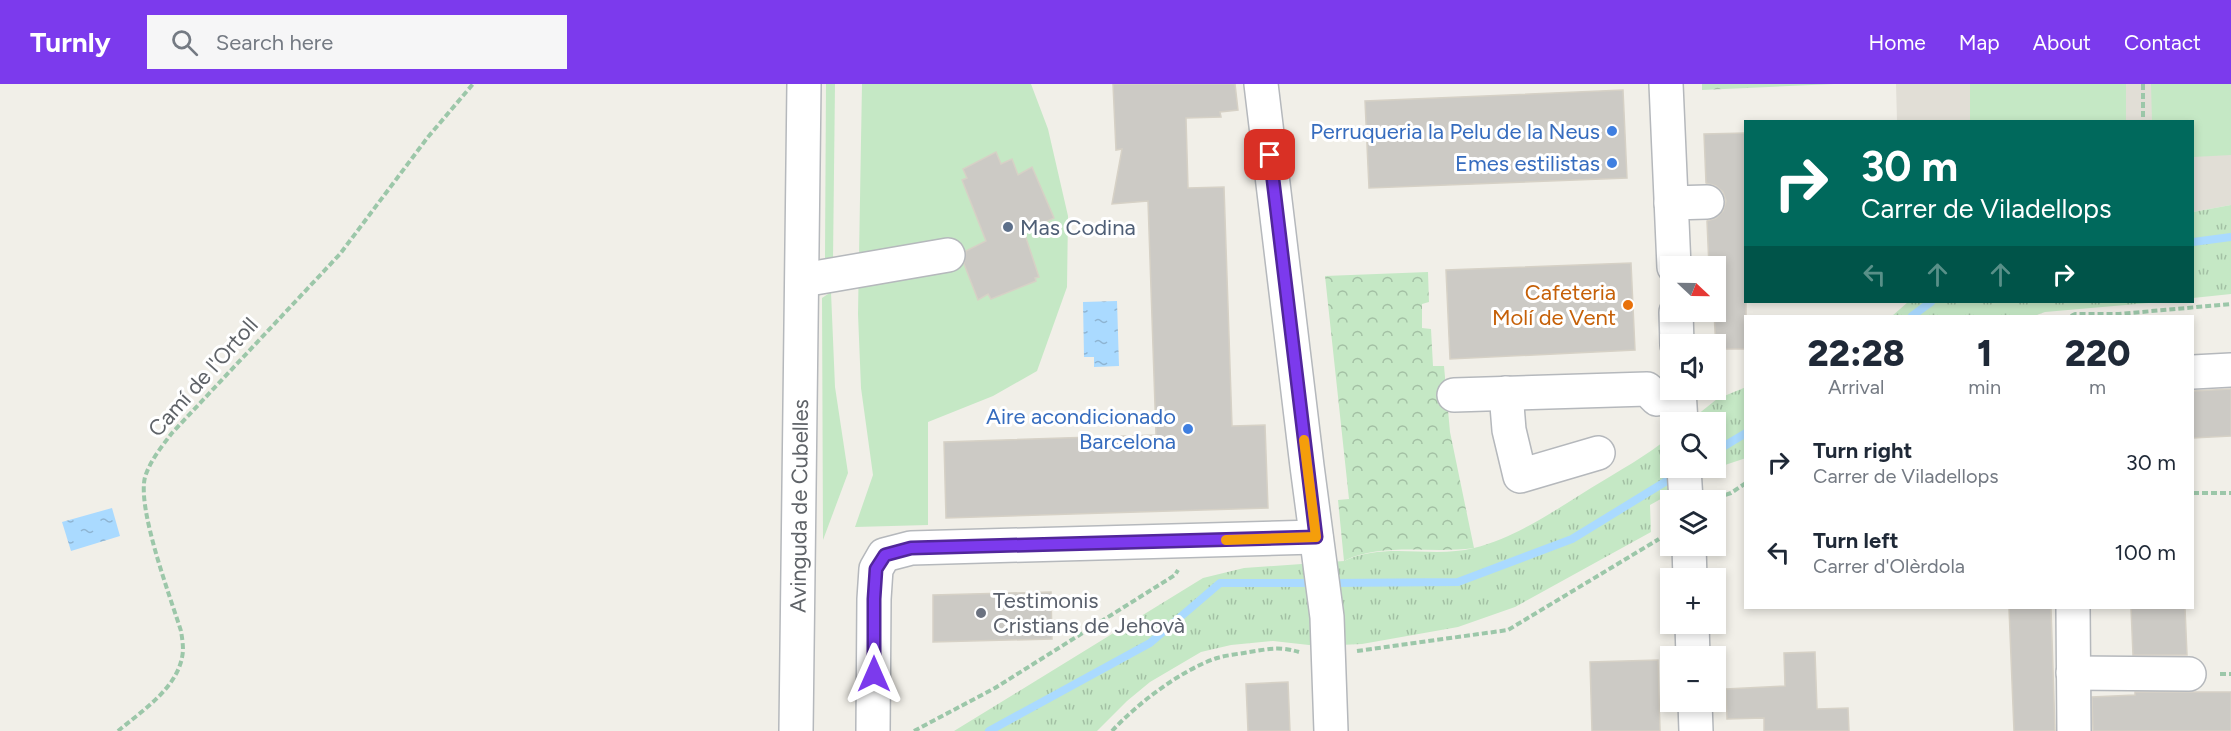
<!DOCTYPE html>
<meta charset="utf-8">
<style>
body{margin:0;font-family:Figtree,sans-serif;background:#f6f6f7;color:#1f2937;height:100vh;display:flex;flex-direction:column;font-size:22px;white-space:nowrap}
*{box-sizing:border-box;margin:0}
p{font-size:20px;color:#747a83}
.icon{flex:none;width:33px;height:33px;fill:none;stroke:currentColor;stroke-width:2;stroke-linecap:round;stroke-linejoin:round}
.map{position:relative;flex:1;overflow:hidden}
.side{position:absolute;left:1744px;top:231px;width:450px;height:294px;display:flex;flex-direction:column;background:#fff;border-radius:0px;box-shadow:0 3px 9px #0003}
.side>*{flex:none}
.top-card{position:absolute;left:1744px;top:36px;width:450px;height:183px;border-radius:0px;box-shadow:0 3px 9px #0003;background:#00695c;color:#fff;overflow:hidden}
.needle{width:39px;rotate:112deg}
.fabs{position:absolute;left:1660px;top:172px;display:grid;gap:12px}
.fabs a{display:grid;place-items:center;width:66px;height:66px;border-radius:0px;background:#fff;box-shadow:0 3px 9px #0003;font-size:30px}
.pin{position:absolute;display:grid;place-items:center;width:51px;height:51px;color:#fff;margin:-26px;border-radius:12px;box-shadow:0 3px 9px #0006}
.me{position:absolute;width:66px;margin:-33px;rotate:0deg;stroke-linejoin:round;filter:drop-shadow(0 0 4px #0008)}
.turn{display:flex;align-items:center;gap:21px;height:126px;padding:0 18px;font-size:27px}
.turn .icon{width:78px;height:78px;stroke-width:2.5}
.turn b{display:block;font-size:42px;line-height:51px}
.lanes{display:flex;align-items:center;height:57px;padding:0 18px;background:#0003;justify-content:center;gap:30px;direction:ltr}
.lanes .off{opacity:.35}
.eta{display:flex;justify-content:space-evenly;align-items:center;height:102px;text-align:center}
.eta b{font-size:36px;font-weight:800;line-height:42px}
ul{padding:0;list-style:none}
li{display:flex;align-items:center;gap:18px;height:90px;padding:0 18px}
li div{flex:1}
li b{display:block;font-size:22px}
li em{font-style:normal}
header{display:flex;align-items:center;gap:36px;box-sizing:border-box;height:84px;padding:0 30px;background:#7c3aed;color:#fff}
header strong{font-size:28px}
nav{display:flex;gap:33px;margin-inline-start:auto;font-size:21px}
.search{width:420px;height:54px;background:#f6f6f7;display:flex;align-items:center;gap:15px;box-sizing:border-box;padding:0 21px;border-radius:0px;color:#747a83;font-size:22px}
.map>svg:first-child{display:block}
</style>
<header>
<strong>Turnly</strong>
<div class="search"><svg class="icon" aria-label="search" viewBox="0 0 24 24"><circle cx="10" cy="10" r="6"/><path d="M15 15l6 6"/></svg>Search here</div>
<nav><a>Home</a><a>Map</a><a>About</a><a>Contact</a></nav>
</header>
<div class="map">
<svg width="2231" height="647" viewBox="0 0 2231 647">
<defs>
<pattern id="grass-tufts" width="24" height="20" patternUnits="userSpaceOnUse" patternTransform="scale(1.5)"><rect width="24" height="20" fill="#c5e8c5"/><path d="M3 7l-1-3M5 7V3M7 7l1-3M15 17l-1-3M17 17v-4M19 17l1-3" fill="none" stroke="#a3c0a4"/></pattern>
<pattern id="park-crowns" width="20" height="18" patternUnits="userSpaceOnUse" patternTransform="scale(1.5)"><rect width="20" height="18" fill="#c5e8c5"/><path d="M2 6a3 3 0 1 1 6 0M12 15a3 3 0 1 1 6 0" fill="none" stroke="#a3c0a4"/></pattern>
<pattern id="water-ripples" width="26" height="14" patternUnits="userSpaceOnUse" patternTransform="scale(1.5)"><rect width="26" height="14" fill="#aadaff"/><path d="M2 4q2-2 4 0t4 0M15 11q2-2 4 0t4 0" fill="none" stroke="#8eb4d2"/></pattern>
</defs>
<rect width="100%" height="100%" fill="#f1efe8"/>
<!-- education -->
<polygon fill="#e1ded6" points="1896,0 2231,0 2231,121 2193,128 2193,38 1897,37"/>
<!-- grass -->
<g fill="url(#grass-tufts)">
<polygon points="2231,121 2231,210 2193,214 2193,128"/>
<polygon points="1908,218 2160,218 2045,228 2034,232 1892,232"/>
<polygon points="1746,303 1746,374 1716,384 1716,339 1687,339 1717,315"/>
<path d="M1671,352V384H1716L1650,421L1651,448L1515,523L1458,543L1362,560L1318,562L1273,557L1231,561L1201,568L1150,598L1127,617L1097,647H954L1203,494L1244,484L1344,477C1386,457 1431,475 1474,464C1517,453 1554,427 1591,404C1619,387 1646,372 1671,352Z"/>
</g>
<!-- park -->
<g fill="url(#park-crowns)">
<polygon points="1702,0 1834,0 1702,6"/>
<path d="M1428,188L1429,218L1422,220V244L1431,245L1433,282H1444L1450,348L1474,464C1432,470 1382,458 1344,477L1338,416L1349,415L1325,192Z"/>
</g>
<!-- garden -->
<g fill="#c5e8c5">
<polygon points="826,0 835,0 833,177 825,174"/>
<polygon points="862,0 1031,0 1048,45 1068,132 1067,203 1037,287 993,312 928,338 928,441 855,443 873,391 861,304 858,230"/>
<rect x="1970" y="0" width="156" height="37"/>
<polygon points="2151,0 2231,0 2231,71 2193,73 2193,38 2152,37"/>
<polygon points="831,208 835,303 848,389 823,456 822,214"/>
</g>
<!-- water -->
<g fill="url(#water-ripples)">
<polygon points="1117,217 1119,282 1094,283 1094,273 1084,273 1083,218"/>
<polygon points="112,424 120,452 71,467 62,438"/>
</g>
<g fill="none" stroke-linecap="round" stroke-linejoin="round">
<!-- stream -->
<g stroke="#aadaff" stroke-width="8">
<polyline points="2193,158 2231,153"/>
<polyline points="1912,232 1931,218"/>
<polyline points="1716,367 1746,349"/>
<polyline points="1330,499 1458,498 1572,455 1678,390"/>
<polyline points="989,647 1150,559 1220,499 1317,499"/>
</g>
</g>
<!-- building -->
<g fill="#cccac5" stroke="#d6d1c6" stroke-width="1.5">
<polygon points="1113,0 1235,0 1238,26 1220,28 1221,33 1186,34 1188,104 1224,103 1232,342 1265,341 1268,424 946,434 944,358 1156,351 1148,117 1112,120 1122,65 1116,66"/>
<polygon points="1623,6 1627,94 1369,104 1365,17"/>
<polygon points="1746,49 1746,265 1716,265 1714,228 1716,228 1716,183 1709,183 1707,137 1716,134 1723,127 1726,117 1723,108 1716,102 1706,99 1704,50"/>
<polygon points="996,68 1001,80 1012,75 1018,91 1032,83 1054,134 1024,148 1039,193 1035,194 1036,197 991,215 988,210 978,216 964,180 966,167 986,157 962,96 967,94 963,85"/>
<polygon points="1631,179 1635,266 1450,275 1446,186"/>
<polygon points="2231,305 2231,352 2193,354 2193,307"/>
<polygon points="1051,508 1052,555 933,558 933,511"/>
<polygon points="2009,524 2051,524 2055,647 2014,647"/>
<polygon points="2131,524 2185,524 2187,571 2133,571"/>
<polygon points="1815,568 1817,625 1848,624 1849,647 1764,647 1764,634 1727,635 1726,605 1785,602 1784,569"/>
<polygon points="1658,576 1660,647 1592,647 1590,578"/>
<polygon points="1288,598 1290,647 1248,647 1246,600"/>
<polygon points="2135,608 2231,608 2231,647 2093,647 2092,613 2135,611"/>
</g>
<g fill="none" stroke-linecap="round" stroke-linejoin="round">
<!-- minor casing -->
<g stroke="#b5b8bc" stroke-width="36">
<g id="minor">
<polyline points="1261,0 1307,382 1327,533 1331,647"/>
<polyline points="1666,0 1674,183"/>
<polyline points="1671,119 1707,118"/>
<polyline points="803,196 948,171"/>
<polyline points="1676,228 1677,261"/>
<polyline points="2193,288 2231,286"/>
<polyline points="1679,306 1681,339"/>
<polyline points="1506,309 1509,346 1520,392 1598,369"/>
<polyline points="1454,311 1647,305 1657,315 1675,306"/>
<polyline points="1684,384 1686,417"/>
<polyline points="1689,462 1690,495"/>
<polyline points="2073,524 2074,647"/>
<polyline points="1692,540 1693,573"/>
<polyline points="2073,589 2189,590"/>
<polyline points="1695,618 1696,647"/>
<path id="s1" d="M796,647L804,0"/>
<polyline points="873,647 874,515 876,485 884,471 911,464 1316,453"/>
</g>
</g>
<!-- path -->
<g stroke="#9cc7a9" stroke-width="4" stroke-dasharray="6 3" stroke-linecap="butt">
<polyline points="2143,0 2143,38"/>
<polyline points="2071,232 2075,230 2119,230 2231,220"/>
<polyline points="2193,409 2231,409"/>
<polyline points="1717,414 1731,409 1746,399"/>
<polyline points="1357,567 1508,546 1659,455"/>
<polyline points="2220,590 2231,590"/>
<path d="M118,647C143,626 181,602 183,566C183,560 182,553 181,547C170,512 137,425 145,393C150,377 162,362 172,349L340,170L428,53L473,0"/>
<polyline points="914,647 995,604 1175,491 1178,486"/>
<path d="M1112,647C1138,619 1181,586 1217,574C1227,571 1239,570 1249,568C1270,565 1278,562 1299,568"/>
</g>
<!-- minor -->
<use href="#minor" stroke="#fff" stroke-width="33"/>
</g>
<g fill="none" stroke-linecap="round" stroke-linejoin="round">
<!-- route casing -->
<g stroke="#51269a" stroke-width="15">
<polyline id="route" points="874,590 874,515 876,485 885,471 911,464 1316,453 1270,71"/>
</g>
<!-- route -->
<use href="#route" stroke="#7c3aed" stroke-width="10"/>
<!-- slow -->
<polyline stroke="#f59e0b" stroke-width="10" points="1226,456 1316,453 1304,356"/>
</g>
<!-- markers -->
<g fill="#3f7fe0" stroke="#fff" stroke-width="2">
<circle cx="1612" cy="47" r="6"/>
<circle cx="1612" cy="79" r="6"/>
<circle cx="1188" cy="345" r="6"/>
</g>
<circle fill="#5c6f8a" stroke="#fff" stroke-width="2" cx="1008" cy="143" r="6"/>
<circle fill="#e8710a" stroke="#fff" stroke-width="2" cx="1628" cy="221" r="6"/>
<circle fill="#6b7280" stroke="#fff" stroke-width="2" cx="981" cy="529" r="6"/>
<g text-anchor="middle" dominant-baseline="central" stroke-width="6" stroke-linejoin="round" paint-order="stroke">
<!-- shop labels -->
<g font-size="22" fill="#366cbe" stroke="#fff" text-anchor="end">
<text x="1600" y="47">Perruqueria la Pelu de la Neus</text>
<text x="1600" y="79">Emes estilistas</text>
<text x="1176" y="332">Aire acondicionado<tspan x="1176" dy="25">Barcelona</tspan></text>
</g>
<!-- service labels -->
<g font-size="22" fill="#4e5e75" stroke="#fff" text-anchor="start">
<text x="1020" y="143">Mas Codina</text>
</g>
<!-- food labels -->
<g font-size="22" fill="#c56008" stroke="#fff" text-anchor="end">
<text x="1616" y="208">Cafeteria<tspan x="1616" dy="25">Molí de Vent</tspan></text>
</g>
<!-- street labels -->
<g font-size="22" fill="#5f6368" stroke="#fff">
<text transform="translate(203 293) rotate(-48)">Camí de l'Ortoll</text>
<text stroke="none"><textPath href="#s1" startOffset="225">Avinguda de Cubelles</textPath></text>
</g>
<!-- worship labels -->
<g font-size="22" fill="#5b616d" stroke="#fff" text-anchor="start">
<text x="993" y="516">Testimonis<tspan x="993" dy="25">Cristians de Jehovà</tspan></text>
</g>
</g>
</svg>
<div class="fabs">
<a><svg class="needle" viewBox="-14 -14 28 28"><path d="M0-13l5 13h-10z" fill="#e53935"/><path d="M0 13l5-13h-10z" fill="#747a83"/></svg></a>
<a><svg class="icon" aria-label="sound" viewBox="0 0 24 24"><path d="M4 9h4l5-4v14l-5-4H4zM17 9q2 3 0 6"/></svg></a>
<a><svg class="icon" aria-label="search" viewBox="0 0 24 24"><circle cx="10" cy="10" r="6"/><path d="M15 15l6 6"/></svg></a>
<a><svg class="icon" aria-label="layers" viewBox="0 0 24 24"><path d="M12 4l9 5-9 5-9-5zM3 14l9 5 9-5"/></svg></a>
<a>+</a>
<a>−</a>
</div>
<div class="pin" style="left:1270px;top:71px;background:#d93025"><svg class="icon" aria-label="arrive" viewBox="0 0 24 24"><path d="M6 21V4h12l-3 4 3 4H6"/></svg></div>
<svg class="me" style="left:874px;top:590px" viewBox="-20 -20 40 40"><path d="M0-17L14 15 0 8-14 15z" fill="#7c3aed" stroke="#fff" stroke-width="4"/></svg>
<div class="top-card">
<div class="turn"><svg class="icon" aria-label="right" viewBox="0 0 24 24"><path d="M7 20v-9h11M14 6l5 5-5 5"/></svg><div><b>30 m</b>Carrer de Viladellops</div></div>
<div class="lanes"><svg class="icon off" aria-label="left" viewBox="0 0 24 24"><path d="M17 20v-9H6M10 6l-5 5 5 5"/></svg><svg class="icon off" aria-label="ahead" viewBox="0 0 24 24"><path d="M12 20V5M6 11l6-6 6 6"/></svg><svg class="icon off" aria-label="ahead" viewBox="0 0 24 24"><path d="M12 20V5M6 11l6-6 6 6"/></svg><svg class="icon" aria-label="right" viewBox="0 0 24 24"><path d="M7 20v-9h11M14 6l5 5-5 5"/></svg></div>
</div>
<section class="side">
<div class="eta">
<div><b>22:28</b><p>Arrival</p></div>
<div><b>1</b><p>min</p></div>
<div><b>220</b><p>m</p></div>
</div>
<ul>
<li><svg class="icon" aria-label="right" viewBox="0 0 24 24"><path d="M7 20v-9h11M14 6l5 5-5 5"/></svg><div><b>Turn right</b><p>Carrer de Viladellops</p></div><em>30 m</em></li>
<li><svg class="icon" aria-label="left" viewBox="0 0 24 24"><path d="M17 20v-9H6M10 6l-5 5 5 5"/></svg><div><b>Turn left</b><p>Carrer d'Olèrdola</p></div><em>100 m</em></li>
</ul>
</section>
</div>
